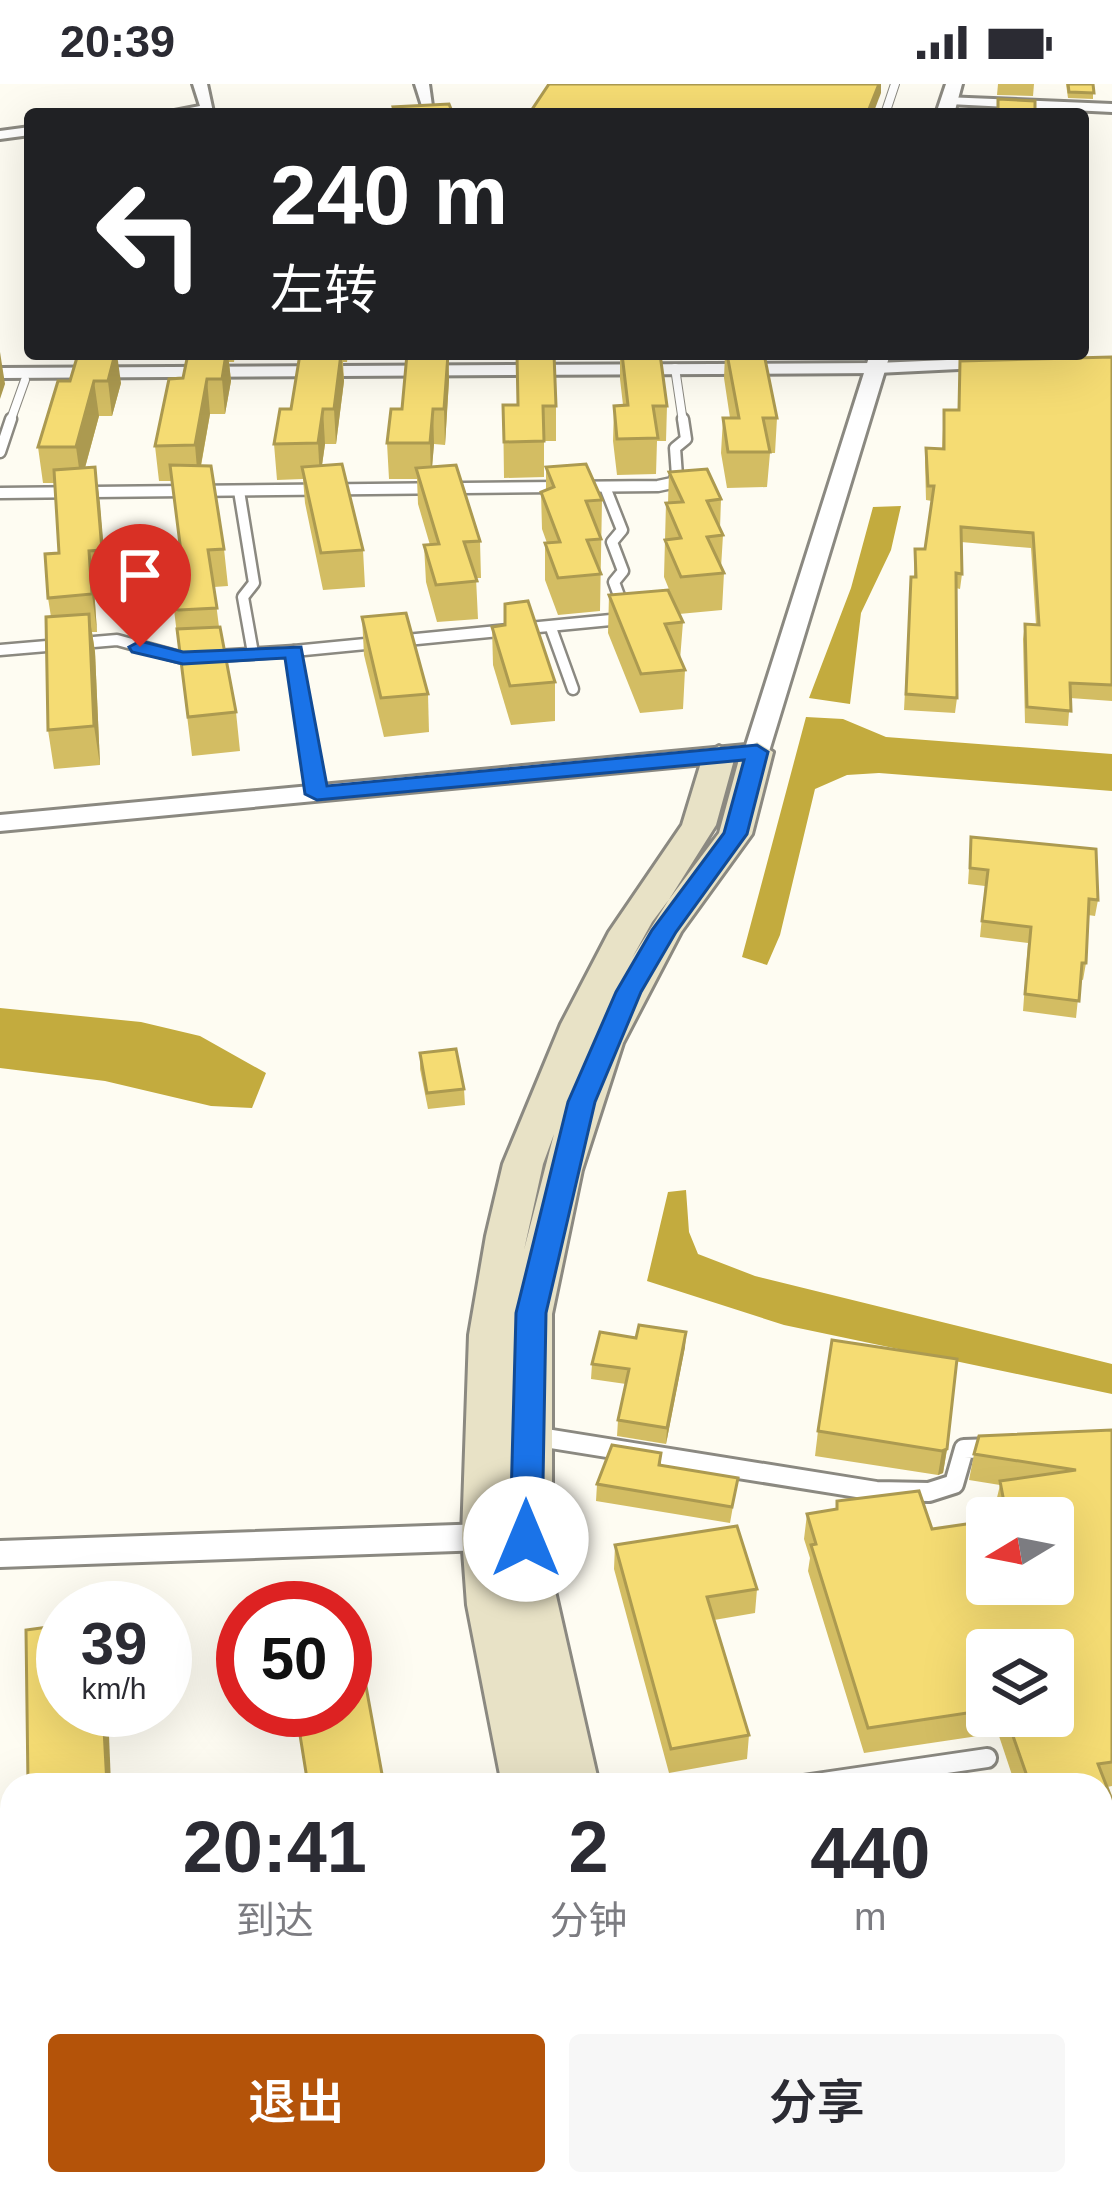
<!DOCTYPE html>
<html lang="zh">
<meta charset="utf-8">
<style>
body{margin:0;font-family:Helvetica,"Noto Sans SC",sans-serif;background:#f7f7f7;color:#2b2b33;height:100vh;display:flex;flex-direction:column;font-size:45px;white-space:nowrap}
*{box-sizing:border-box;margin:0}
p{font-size:39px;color:#7c7c81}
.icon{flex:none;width:66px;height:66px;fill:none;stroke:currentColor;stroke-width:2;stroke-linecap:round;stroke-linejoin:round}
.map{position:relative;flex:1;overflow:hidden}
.panel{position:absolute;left:0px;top:1689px;width:1113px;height:423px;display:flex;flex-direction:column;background:#fff;border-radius:36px 36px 0 0;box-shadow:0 12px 48px #0002}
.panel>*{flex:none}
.guide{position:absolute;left:24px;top:24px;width:1065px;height:252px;border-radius:12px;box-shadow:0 12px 48px #0002;background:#202124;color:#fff;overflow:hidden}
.needle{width:78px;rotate:260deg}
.tools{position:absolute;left:966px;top:1413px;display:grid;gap:24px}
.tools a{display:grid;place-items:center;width:108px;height:108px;border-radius:12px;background:#fff;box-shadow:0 12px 48px #0002;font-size:60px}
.speed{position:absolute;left:36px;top:1497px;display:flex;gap:24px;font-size:60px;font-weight:700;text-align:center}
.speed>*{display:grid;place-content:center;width:156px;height:156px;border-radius:50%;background:#fff;box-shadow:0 12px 48px #0002;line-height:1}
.speed small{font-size:30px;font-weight:400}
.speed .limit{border:18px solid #d22;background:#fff;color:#111}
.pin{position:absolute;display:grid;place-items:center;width:102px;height:102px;color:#fff;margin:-123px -51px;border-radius:50% 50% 50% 0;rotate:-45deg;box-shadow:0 0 12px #0007}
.pin .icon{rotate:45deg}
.me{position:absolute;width:132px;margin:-66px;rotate:0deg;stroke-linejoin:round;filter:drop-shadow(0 0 9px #0008)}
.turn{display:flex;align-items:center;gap:42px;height:252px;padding:0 48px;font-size:54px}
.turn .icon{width:156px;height:156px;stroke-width:2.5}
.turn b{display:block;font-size:84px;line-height:102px}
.eta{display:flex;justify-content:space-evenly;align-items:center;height:204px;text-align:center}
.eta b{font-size:72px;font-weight:600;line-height:84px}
.cta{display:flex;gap:24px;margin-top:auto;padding:24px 48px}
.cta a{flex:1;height:138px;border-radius:12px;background:#b45309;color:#fff;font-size:48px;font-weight:600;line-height:138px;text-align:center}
.cta a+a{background:#f7f7f7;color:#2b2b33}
.status{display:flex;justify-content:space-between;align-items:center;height:84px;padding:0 60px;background:#fff;direction:ltr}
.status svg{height:33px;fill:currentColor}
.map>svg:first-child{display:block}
</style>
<div class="status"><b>20:39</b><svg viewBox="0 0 49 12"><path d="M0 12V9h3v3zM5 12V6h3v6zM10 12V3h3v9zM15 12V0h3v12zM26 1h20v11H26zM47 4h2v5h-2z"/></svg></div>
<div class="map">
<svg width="1112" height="2110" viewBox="0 0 1112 2110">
<rect width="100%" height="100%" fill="#fefcf2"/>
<!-- water -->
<g fill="#c3ab3e">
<polygon points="901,422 891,466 861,529 850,620 809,614 851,504 873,423"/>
<polygon points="806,633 843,635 886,653 1112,670 1112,707 879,689 847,691 815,705 780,851 767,881 742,873"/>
<polygon points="0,924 141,938 200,952 266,989 252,1024 211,1022 105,997 0,984"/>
<polygon points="686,1106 689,1148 698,1170 755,1192 1112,1280 1112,1310 784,1241 647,1197 668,1108"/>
</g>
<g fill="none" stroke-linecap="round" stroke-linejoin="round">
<!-- service-far3 casing -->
<g stroke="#8b8981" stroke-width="10">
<g id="service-far3">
<polyline points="885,30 895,0"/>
<polyline points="675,284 683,338"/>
<polyline points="10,338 25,296"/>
</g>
</g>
<!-- service-far2 casing -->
<g stroke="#8b8981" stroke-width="15">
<g id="service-far2">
<polyline points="0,368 11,335"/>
<polyline points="239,407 254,499 243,513 253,569"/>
<polyline points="0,409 658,402 672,399 677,392 675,364 686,355 683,335"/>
<polyline points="551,544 573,605"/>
<polyline points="0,566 117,556 183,574 294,567 317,710"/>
<polyline points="294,567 621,535 625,528 614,498 623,487 612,458 622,446 605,403"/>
</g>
</g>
<!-- service-far1 casing -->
<g stroke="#8b8981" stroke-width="20">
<polyline id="service-far1" points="537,1353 558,1356"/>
</g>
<!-- service casing -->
<g stroke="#8b8981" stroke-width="24">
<g id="service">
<polyline points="539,1353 876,1407 929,1408 954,1400 964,1365 993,1364"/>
<polyline points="803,1701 987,1674"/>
</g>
</g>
<!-- minor casing -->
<g stroke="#8b8981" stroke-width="6">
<g id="minor">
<polygon points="193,0 207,0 213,28 159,30 200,22"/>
<polygon points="415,0 429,0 432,22 422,22"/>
<polygon points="944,13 1112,20 1112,28 949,20"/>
<polygon points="30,43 30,51 0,55 0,47"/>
<polygon points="994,274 1003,279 1000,283 877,289 0,294 0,284 877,279"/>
<polygon points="485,1440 496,1444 501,1453 496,1462 485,1466 0,1483 0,1457"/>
</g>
</g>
<!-- tertiary casing -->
<g stroke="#8b8981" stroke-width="6">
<g id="tertiary">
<polygon points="946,0 962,0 954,30 936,30"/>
<polygon points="870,270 890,270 767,674 0,747 0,731 746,661"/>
</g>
</g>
<!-- secondary casing -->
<g stroke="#8b8981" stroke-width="6">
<g id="secondary">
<path d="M757,658L773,668L752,750L681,848L623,959L582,1086L552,1230V1494L599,1701H502L467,1521L462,1453L469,1251L486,1152L503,1080L561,940L609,848L682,741L703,672L719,662L735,672L716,741L632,874L652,838L719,749L741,668ZM554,1050L524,1166L543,1080Z"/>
<polygon points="576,2100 691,2100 693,2110 578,2110"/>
</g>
</g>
<!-- service-far3 -->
<use href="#service-far3" stroke="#fff" stroke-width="8"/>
<!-- service-far2 -->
<use href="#service-far2" stroke="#fff" stroke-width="10"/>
<!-- service-far1 -->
<use href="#service-far1" stroke="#fff" stroke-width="14"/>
<!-- service -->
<use href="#service" stroke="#fff" stroke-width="18"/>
<!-- minor -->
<use href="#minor" fill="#fff" fill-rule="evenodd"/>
<!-- tertiary -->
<use href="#tertiary" fill="#fff" fill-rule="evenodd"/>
<!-- secondary -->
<use href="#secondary" fill="#e8e2c6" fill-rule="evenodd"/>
</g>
<!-- wall -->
<g fill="#d3bd63" fill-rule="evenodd">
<polygon points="998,0 1034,0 1033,12 997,11"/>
<polygon points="1066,0 1093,0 1093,15 1068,14"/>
<polygon points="78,270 121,299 112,332 99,332 85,384 95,383 107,503 94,504 97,548 92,548 95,568 100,681 54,685 48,646 51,533 48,514 59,469 55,399 43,399 38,363 70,297"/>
<polygon points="188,270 235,270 234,278 229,278 231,297 225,330 210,330 201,382 224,465 228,502 214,503 219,543 236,628 240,667 192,672 167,469 181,468 172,397 159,397 155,362 183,294"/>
<polygon points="300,270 348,270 347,278 343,278 344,297 336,360 325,360 322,381 363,466 365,503 323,506 305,419 303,395 277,396 274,360 291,325"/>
<polygon points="448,270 449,296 445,361 434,360 432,383 480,457 481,494 476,494 478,535 437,538 426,498 424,461 430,461 418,420 417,395 389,395 387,359 402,325"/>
<polygon points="620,270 660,270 667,322 666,357 657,357 656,390 617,391 613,357 614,322 623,321 620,295"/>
<polygon points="725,270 764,270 777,334 775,369 770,369 767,403 727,404 721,369 723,334 730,334 724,294"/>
<polygon points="1112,273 1112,617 1070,614 1068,642 1025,639 1023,555 1025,540 1036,541 1031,464 961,458 962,490 960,505 956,504 957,614 955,629 904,626 911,493 914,493 915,465 925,465 932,417 926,416 925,378 926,364 942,365 944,326 958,326 960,277"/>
<polygon points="503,321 556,322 556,357 544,357 544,393 504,394"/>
<polygon points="546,383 602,416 600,527 558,531 545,496 545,459 547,459 542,445 541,408 546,406"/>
<polygon points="669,388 721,415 720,445 723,451 721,484 724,489 722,526 679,530 664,493 666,419 668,419"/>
<polygon points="609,511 683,538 680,576 685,586 683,625 640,629 608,549"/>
<polygon points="362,533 428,610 429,648 384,653 364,571"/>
<polygon points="492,543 555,598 555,637 511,641 493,581"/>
<polygon points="971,753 1098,816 1095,832 1088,831 1086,879 1083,896 1080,895 1076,934 1023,927 1028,859 980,853 985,802 968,800"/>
<polygon points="420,969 464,1005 465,1021 428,1025 420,985"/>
<polygon points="686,1248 685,1263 666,1360 617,1352 618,1336 626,1300 591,1295 592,1280 636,1254"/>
<path d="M1112,1346V1702L1107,1703L1112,1716V1978L1101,1947V1701L1014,1697L998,1649L864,1669L808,1487L810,1474L804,1455L807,1430L932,1445L1053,1434H997L995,1422L1000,1401L969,1396L974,1370ZM987,1566L1053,1632H987Z"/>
<polygon points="818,1347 947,1365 943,1389 938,1391 815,1372"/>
<polygon points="661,1369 661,1382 738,1394 730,1439 596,1417 597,1400"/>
<polygon points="615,1461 757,1505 755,1529 714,1536 749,1651 747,1675 669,1689 614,1485"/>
<polygon points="12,2100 95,2100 95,2110 0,2110"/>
</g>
<!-- shaded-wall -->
<g fill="#ac9a50">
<polygon points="879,0 881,0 881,9 873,30 867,30"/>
<polygon points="0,268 5,300 0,315"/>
<polygon points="115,270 117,270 121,299 112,332 108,297"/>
<polygon points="226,270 228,270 231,297 225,330 222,295"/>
<polygon points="341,270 344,297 336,360 334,325"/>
<polygon points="448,270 449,296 445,361 444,325"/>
<polygon points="207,295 210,330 198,397 195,361"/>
<polygon points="94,297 99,332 81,398 76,363"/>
<polygon points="323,325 325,360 320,395 318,359"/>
<polygon points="433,325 434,360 431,395 430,359"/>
<polygon points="95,383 100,419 107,503 102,466"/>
<polygon points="89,467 94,504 97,548 92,510"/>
<polygon points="89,530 95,568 100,681 94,642"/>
<polygon points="686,1248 685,1263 666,1360 667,1344"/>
<polygon points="947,1365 943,1389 938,1391 942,1367"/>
<polygon points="103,1626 108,1626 111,1701 107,1701"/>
</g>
<!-- building -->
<g fill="#f5dc73" stroke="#ac9a50" stroke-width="3">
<polygon points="549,0 879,0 867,30 529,30"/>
<polygon points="1068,0 1093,0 1094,9 1069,8"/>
<polygon points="998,15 1035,17 1035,30 998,30"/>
<polygon points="449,20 453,30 395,30 393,23"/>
<polygon points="78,270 115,270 108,297 94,297 76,363 38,363 58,297 70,297"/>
<polygon points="188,270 226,270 222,295 207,295 195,361 155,362 169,295 183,294"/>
<polygon points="300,270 341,270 334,325 323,325 318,359 274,360 280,325 291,325"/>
<polygon points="407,270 448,270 444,325 433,325 430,359 387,359 391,325 402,325"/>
<polygon points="517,270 554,270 556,322 543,322 544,357 504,358 503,321 518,321"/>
<polygon points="622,270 660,270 667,322 653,322 658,354 617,355 614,322 628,321"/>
<polygon points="727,270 764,270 777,334 763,334 770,368 728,368 723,334 739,334"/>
<polygon points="1112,273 1112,601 1070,599 1071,627 1027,623 1025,540 1039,541 1033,449 961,443 962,490 956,489 957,614 906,610 911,493 916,493 915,465 925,465 934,402 928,402 926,364 944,365 944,326 959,326 960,277"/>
<polygon points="342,380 363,466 321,469 302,383"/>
<polygon points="586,380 602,416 586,417 601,455 587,456 601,490 558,494 545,459 560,458 541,408 554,403 546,383"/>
<polygon points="170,381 211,382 224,465 208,466 217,524 179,526 174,525 167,469 181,468"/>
<polygon points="456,381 480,457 464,458 477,497 436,501 424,461 439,460 416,384"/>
<polygon points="95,383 102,466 89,467 92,510 48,514 45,470 59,469 54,386"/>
<polygon points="707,385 721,415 707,417 723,451 707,453 724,489 681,493 665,456 681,454 666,419 683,418 669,388"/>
<polygon points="668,506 683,538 665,540 685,586 641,590 609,511"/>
<polygon points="528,517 555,598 510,602 492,543 505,541 505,520"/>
<polygon points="406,529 428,610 381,614 362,533"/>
<polygon points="89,530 94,642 48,646 46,533"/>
<polygon points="220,543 236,628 188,633 177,545"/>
<polygon points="971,753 1096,765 1098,816 1089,815 1086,879 1082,879 1079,917 1025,910 1031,843 982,837 988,786 970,784"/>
<polygon points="456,965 464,1005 427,1009 420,969"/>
<polygon points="639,1241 686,1248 667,1344 618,1336 629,1285 592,1280 600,1248 636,1254"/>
<polygon points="832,1256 957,1275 947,1365 942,1367 818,1347"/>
<polygon points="1112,1346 1112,1678 1098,1680 1112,1716 1112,1933 1101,1903 1101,1701 996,1700 1028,1695 1006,1632 1053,1632 1053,1566 987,1566 987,1626 868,1644 811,1461 816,1460 807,1430 837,1425 837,1417 919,1407 932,1445 987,1437 987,1500 1053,1500 1053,1434 1007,1434 1000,1397 1076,1386 974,1370 979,1352"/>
<polygon points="612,1361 661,1369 659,1381 738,1394 732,1423 597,1400"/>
<polygon points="737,1442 757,1505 707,1513 749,1651 671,1665 615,1461"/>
<polygon points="353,1531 384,1701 308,1701 296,1626 345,1626 345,1533"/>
<polygon points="63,1541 63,1626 103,1626 107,1701 28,1701 26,1546"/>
<polygon points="12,1901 12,2100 57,2100 58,2110 0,2110 2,2109 1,1902"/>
<polygon points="185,2100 398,2100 399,2110 185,2110"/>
<polygon points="780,2100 854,2100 856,2110 782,2110"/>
</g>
<!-- route -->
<polygon fill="#1a73e8" stroke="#114b97" stroke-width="3" points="140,557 183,568 301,563 327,702 757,661 768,668 747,750 676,848 641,908 595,1018 546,1229 542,1455 537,1464 526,1468 514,1464 510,1455 516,1229 568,1018 616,908 652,846 724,749 744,676 317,716 305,710 285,574 183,580 132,568 129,563"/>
</svg>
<div class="tools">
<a><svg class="needle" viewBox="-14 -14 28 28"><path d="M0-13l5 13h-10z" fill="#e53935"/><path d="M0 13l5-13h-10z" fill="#7c7c81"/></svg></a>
<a><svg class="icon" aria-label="layers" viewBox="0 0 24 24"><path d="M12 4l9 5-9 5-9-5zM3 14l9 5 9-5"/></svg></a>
</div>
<div class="speed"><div>39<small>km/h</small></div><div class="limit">50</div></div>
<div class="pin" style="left:140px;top:563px;background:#d93025"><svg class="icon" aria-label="arrive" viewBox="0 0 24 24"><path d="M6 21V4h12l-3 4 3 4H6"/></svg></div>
<svg class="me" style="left:526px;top:1455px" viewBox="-20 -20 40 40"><circle r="19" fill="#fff"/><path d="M0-13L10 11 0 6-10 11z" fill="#1a73e8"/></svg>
<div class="guide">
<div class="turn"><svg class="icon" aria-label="left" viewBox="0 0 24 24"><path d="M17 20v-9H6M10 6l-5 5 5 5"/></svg><div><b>240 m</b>左转</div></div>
</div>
<section class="panel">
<div class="eta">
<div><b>20:41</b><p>到达</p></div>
<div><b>2</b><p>分钟</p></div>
<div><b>440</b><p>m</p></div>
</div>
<div class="cta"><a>退出</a><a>分享</a></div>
</section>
</div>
